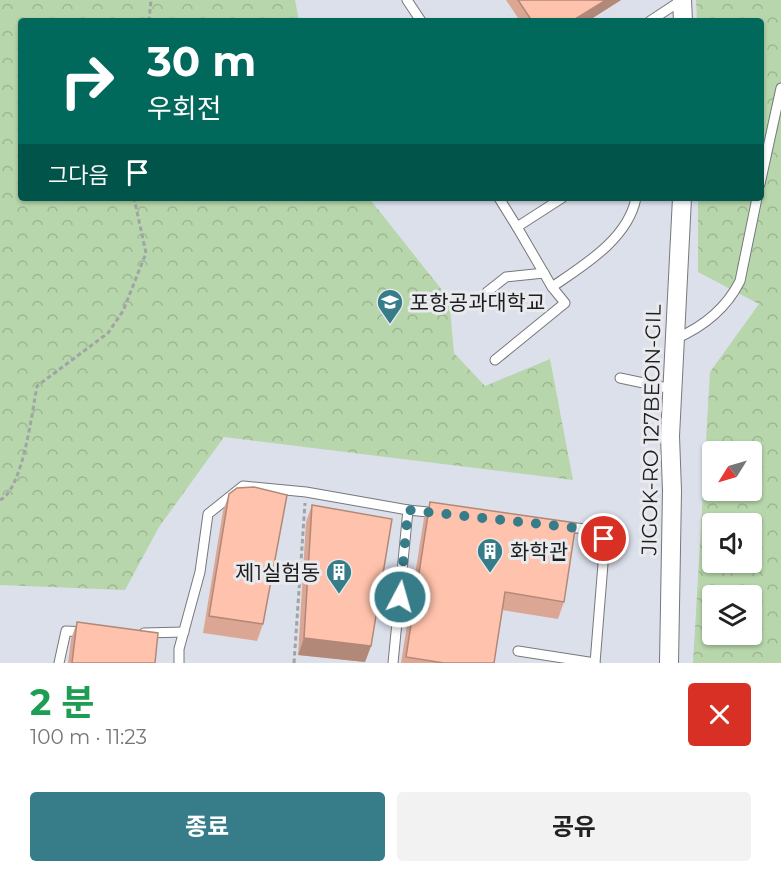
<!DOCTYPE html>
<html lang="ko">
<meta charset="utf-8">
<style>
body{margin:0;font-family:Montserrat,"Noto Sans KR",sans-serif;background:#f2f2f2;color:#222;height:100vh;display:flex;flex-direction:column;font-size:22px;white-space:nowrap}
*{box-sizing:border-box;margin:0}
p{font-size:20px;color:#767676}
.icon{flex:none;width:33px;height:33px;fill:none;stroke:currentColor;stroke-width:2;stroke-linecap:round;stroke-linejoin:round}
.map{position:relative;height:663px;overflow:hidden}
.sheet{display:flex;flex-direction:column;background:#fff;flex:1}
.sheet>*{flex:none}
.guide{position:absolute;left:18px;top:18px;width:746px;height:183px;border-radius:6px;box-shadow:0 2px 4px #0004;background:#00695c;color:#fff;overflow:hidden}
.needle{width:39px;rotate:233deg}
.controls{position:absolute;left:702px;top:441px;display:grid;gap:12px}
.controls a{display:grid;place-items:center;width:60px;height:60px;border-radius:6px;background:#fff;box-shadow:0 2px 4px #0004;font-size:30px}
.pin{position:absolute;display:grid;place-items:center;width:51px;height:51px;color:#fff;margin:-26px;border:3px solid #fff;border-radius:50%;box-shadow:0 2px 6px #0007}
.me{position:absolute;width:66px;margin:-33px;rotate:6deg;stroke-linejoin:round;filter:drop-shadow(0 0 4px #0008)}
.turn{display:flex;align-items:center;gap:21px;height:126px;padding:0 30px;font-size:27px}
.turn .icon{width:78px;height:78px;stroke-width:2.5}
.turn b{display:block;font-size:42px;line-height:51px}
.then{display:flex;align-items:center;height:57px;padding:0 30px;background:#0003;gap:12px;font-size:22px}
.round{display:grid;place-items:center;flex:none;width:63px;height:63px;border-radius:6px;background:#f2f2f2}
.head{display:flex;align-items:center;justify-content:space-between;height:102px;padding:0 30px}
h1{font-size:36px;font-weight:700;line-height:45px;color:#1e9e55}
.button{display:flex;gap:12px;margin-top:auto;padding:12px 30px}
.button a{flex:1;height:69px;border-radius:6px;background:#377d89;color:#fff;font-size:24px;font-weight:700;line-height:69px;text-align:center}
.button a+a{background:#f2f2f2;color:#222}
.map>svg:first-child{display:block}
</style>
<div class="map">
<svg width="781" height="663" viewBox="0 0 781 663">
<defs>
<pattern id="forest-crowns" width="20" height="18" patternUnits="userSpaceOnUse" patternTransform="scale(1.5)"><rect width="20" height="18" fill="#b7d6ab"/><path d="M2 6a3 3 0 1 1 6 0M12 15a3 3 0 1 1 6 0" fill="none" stroke="#9db793"/></pattern>
</defs>
<rect width="100%" height="100%" fill="#e9eaee"/>
<!-- built -->
<path fill="#dce0eb" fill-rule="evenodd" d="M0,0H781V663H0ZM21,21H760V198H21ZM712,452H752V490H712ZM712,524H752V562H712ZM712,596H752V634H712Z"/>
<!-- forest -->
<g fill="url(#forest-crowns)" fill-rule="evenodd">
<polygon points="0,0 295,0 299,21 21,21 21,198 369,198 449,299 454,353 485,386 550,359 573,480 224,437 159,527 125,590 0,585"/>
<path d="M696,0H781V663H693L710,372L759,304L698,272V198H760V21H697ZM712,452H752V490H712ZM712,524H752V562H712ZM712,596H752V634H712Z"/>
</g>
<g fill="none" stroke-linecap="round" stroke-linejoin="round">
<!-- lane casing -->
<g stroke="#77787b" stroke-width="11">
<g id="lane">
<polyline points="407,0 421,21"/>
<polyline points="650,21 682,0"/>
<polyline points="760,184 781,88"/>
<polyline points="499,198 517,227 562,198"/>
<path d="M517,227L552,287C584,265 628,239 636,198"/>
<polyline points="487,292 506,277 544,273"/>
<path d="M675,339C703,327 726,309 740,281L757,198"/>
<polyline points="495,360 565,303 552,287"/>
<polyline points="620,378 672,389"/>
<polyline points="565,527 587,529 605,539 595,663"/>
<polyline points="144,633 184,632"/>
<polyline points="518,651 595,663"/>
<polyline points="59,663 66,631 86,632"/>
<polyline points="179,663 179,649 200,572 208,514 243,486 306,492 408,510"/>
<polyline points="393,663 408,510 438,513"/>
</g>
</g>
<!-- street casing -->
<g stroke="#77787b" stroke-width="20">
<g id="street">
<polyline points="682,0 683,21"/>
<polyline points="669,663 672,491 670,436 682,198"/>
</g>
</g>
<!-- path -->
<g stroke="#a2a3a6" stroke-width="3" stroke-dasharray="4.5 3" stroke-linecap="butt">
<polyline points="149,21 151,0"/>
<path d="M0,500C23,489 32,412 37,386L108,333L123,311L146,253L134,198"/>
<polyline points="294,663 305,503"/>
</g>
<!-- lane -->
<use href="#lane" stroke="#fff" stroke-width="9"/>
<!-- street -->
<use href="#street" stroke="#fff" stroke-width="18"/>
</g>
<!-- wall -->
<g fill="#dba794">
<polygon points="506,0 621,0 588,21 520,21"/>
<polygon points="229,494 263,624 257,641 203,633 223,511"/>
<polygon points="430,502 564,602 558,619 502,610 494,663 401,663 424,518"/>
<polygon points="312,505 371,646 365,662 298,655 306,522"/>
<polygon points="77,622 155,663 68,663 71,639"/>
</g>
<!-- shaded-wall -->
<g fill="#b28878">
<polygon points="606,0 621,0 588,21 572,21"/>
<polygon points="304,638 371,646 365,662 298,655"/>
</g>
<!-- building -->
<g fill="#ffc2ac" stroke="#b28878" stroke-width="1.5">
<polygon points="518,0 606,0 572,21 532,21"/>
<polygon points="254,487 287,495 263,624 209,616 229,494 237,488"/>
<polygon points="430,502 576,523 564,602 505,592 494,663 444,663 406,657"/>
<polygon points="312,505 392,519 371,646 304,638"/>
<polygon points="77,622 158,633 155,663 72,663"/>
</g>
<g fill="none" stroke-linecap="round" stroke-linejoin="round">
<!-- route -->
<polyline stroke="#377d89" stroke-width="10" stroke-dasharray="0 18" points="400,597 408,510 587,529 604,539"/>
</g>
<!-- icons -->
<defs>
<g id="university-pin" transform="scale(1.35)"><path d="M0 17L-7.5 6A9.5 9.5 0 1 1 7.5 6Z" fill="#377d89" stroke="#e9eaee"/><path d="M0-5L7-2L0 1L-7-2ZM-4 1L0 2.5L4 1V4Q0 6-4 4Z" fill="#fff"/></g>
<g id="building-pin" transform="scale(1.35)"><path d="M0 17L-7.5 6A9.5 9.5 0 1 1 7.5 6Z" fill="#377d89" stroke="#e9eaee"/><path d="M-4-6H4V6H1V3H-1V6H-4ZM-2.5-4.3h1.7v1.8h-1.7ZM.8-4.3h1.7v1.8H.8ZM-2.5-1h1.7V.8h-1.7ZM.8-1h1.7V.8H.8Z" fill="#fff"/></g>
</defs>
<g fill-rule="evenodd">
<use href="#university-pin" x="390" y="302"/>
<use href="#building-pin" x="490" y="551"/>
<use href="#building-pin" x="339" y="572"/>
</g>
<g text-anchor="middle" dominant-baseline="central" stroke-width="6" stroke-linejoin="round" paint-order="stroke">
<!-- poi labels -->
<g font-size="21" fill="#1d1d1e" stroke="#e9eaee" text-anchor="start">
<text x="410" y="302">포항공과대학교</text>
<text x="510" y="551">화학관</text>
<text x="320" y="572" text-anchor="end">제1실험동</text>
</g>
<!-- street labels -->
<g font-size="21" fill="#1d1d1e" stroke="#e9eaee">
<text transform="translate(651 430) rotate(-89)">JIGOK-RO 127BEON-GIL</text>
</g>
</g>
</svg>
<div class="controls">
<a><svg class="needle" viewBox="-14 -14 28 28"><path d="M0-13l5 13h-10z" fill="#e53935"/><path d="M0 13l5-13h-10z" fill="#767676"/></svg></a>
<a><svg class="icon" aria-label="sound" viewBox="0 0 24 24"><path d="M4 9h4l5-4v14l-5-4H4zM17 9q2 3 0 6"/></svg></a>
<a><svg class="icon" aria-label="layers" viewBox="0 0 24 24"><path d="M12 4l9 5-9 5-9-5zM3 14l9 5 9-5"/></svg></a>
</div>
<div class="pin" style="left:604px;top:539px;background:#d93025"><svg class="icon" aria-label="arrive" viewBox="0 0 24 24"><path d="M6 21V4h12l-3 4 3 4H6"/></svg></div>
<svg class="me" style="left:400px;top:597px" viewBox="-20 -20 40 40"><circle r="17" fill="#377d89" stroke="#fff" stroke-width="3"/><path d="M0-11L8 9 0 5-8 9z" fill="#fff"/></svg>
<div class="guide">
<div class="turn"><svg class="icon" aria-label="right" viewBox="0 0 24 24"><path d="M7 20v-9h11M14 6l5 5-5 5"/></svg><div><b>30 m</b>우회전</div></div>
<div class="then">그다음<svg class="icon" aria-label="arrive" viewBox="0 0 24 24"><path d="M6 21V4h12l-3 4 3 4H6"/></svg></div>
</div>
</div>
<section class="sheet">
<div class="head"><div><h1>2 분</h1><p>100 m · 11:23</p></div><a class="round" style="background:#d93025;color:#fff"><svg class="icon" aria-label="close" viewBox="0 0 24 24"><path d="M6 6l12 12M18 6L6 18"/></svg></a></div>
<div class="button"><a>종료</a><a>공유</a></div>
</section>
